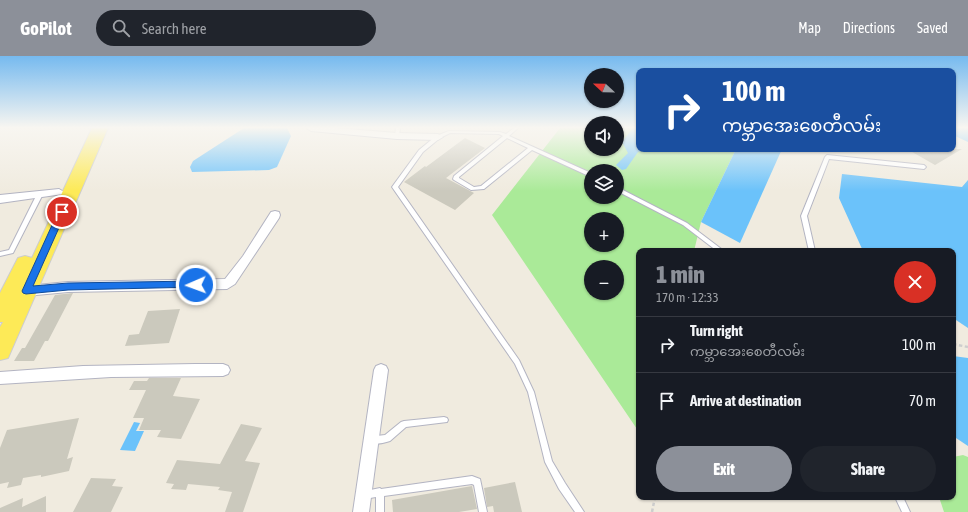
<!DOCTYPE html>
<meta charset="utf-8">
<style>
body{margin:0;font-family:"Asap Condensed","Noto Sans Myanmar",sans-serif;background:#20242c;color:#f1f3f6;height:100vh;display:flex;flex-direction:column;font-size:15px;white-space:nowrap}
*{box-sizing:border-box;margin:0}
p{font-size:13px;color:#9ea1a6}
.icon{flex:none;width:22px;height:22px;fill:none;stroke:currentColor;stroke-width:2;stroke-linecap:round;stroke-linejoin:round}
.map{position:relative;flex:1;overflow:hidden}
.side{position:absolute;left:636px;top:192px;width:320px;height:252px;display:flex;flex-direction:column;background:#171b24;border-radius:8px;box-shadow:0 1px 3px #0004}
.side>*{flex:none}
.top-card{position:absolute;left:636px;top:12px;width:320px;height:84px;border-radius:8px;box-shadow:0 1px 3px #0004;background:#1a4fa0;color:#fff;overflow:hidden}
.needle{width:26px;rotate:292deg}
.fabs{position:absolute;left:584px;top:12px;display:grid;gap:8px}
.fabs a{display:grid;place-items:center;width:40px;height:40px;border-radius:50%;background:#171b24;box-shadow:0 1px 3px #0004;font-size:20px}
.pin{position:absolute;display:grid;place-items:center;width:34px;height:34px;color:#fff;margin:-17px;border:2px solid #fff;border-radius:50%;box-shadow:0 1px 4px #0007}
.me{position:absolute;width:44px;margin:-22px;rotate:268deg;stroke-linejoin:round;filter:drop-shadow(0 0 3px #0008)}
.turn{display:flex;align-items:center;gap:14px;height:84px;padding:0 20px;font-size:18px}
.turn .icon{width:52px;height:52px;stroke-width:2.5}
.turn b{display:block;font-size:28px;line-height:34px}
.round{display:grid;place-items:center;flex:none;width:42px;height:42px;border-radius:21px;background:#20242c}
.head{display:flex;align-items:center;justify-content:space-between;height:68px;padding:0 20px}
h1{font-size:24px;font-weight:800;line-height:30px;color:#8c9099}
.primary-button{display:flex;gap:8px;margin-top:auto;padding:8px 20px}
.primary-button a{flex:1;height:46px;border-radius:24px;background:#8c9099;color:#fff;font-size:16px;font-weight:800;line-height:46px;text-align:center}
.primary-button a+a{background:#20242c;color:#f1f3f6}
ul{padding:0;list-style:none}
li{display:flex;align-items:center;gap:12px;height:56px;padding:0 20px;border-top:1px solid #363941}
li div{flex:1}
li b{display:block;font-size:15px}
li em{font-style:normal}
header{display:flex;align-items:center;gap:24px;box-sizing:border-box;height:56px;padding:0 20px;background:#8c9099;color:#fff}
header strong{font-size:19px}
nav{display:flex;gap:22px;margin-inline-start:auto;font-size:14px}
.search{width:280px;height:36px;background:#20242c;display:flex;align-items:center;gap:10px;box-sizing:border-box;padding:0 14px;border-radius:22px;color:#9ea1a6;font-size:15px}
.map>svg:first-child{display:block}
</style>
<header>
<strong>GoPilot</strong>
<div class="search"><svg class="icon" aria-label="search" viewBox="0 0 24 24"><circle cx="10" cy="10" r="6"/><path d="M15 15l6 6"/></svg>Search here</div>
<nav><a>Map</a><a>Directions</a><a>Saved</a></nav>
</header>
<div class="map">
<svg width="968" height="456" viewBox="0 0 968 456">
<rect width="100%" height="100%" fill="#f0ebdf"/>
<!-- green -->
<g fill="#aaea98" fill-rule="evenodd">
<path d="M560,72H591V93H617V72H639V93H736L701,166L694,195H639V376L492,159ZM591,115H617V141H591ZM591,163H617V189H591ZM591,211H617V237H591Z"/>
<polygon points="963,399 968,401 968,456 944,456 939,441 953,441 953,401"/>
</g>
<!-- water -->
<g fill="#6bc2fa">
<polygon points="244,72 287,72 291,80 277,111 269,114 192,116 190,111 193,105"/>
<polygon points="633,72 639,72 639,93 650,93 638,96 626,113 622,114 616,109 628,97 622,86"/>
<polygon points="953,72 968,72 968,86 953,79"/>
<polygon points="736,93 782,93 740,187 701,166"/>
<polygon points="842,118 962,131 968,124 968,272 953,262 953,195 863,195 839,142"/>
<polygon points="953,300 968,302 968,390 953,380"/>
<polygon points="134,366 140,367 136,375 144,375 135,395 120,394"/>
</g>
<!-- building -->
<g fill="#cbc9bd">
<polygon points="465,82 485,92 446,122 474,137 455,154 404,126 425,110 426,111"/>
<polygon points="907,93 962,93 935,109"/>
<polygon points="73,237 48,285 45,285 34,305 14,305 22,292 25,292 55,239"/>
<polygon points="180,253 169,287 125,290 129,279 139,278 148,255"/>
<polygon points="149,322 181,322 173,340 200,343 181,383 157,381 161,374 139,374 144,362 133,362 146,334 129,334 134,325 147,325"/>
<polygon points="79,362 67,403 73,401 69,415 41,421 41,419 23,422 21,429 7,432 9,426 0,428 0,392 7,374"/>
<polygon points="241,368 262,372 245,405 260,407 243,456 225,456 232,436 218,434 220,431 188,428 186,434 171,433 174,428 166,427 177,404 220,408"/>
<polygon points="91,422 116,423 112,430 123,431 111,456 73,456"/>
<polygon points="515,426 522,456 494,456 493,450 487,451 484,432"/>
<polygon points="472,430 477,453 459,456 393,456 392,444"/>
<polygon points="46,440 46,456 0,456 0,452 23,442 22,451"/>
</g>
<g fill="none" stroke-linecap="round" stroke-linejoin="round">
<!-- service casing -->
<g stroke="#b3b4c2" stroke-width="2">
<g id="service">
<polygon points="396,72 400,72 399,80 397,81 395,80"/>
<path d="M514,72H518L509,80L591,117V121L532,94L484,133L471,134L454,124L453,123L454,120L503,80L499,78L450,77L440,82L423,96L398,131L519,304L534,336L552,405L565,427L584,456H575L559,433L545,406L528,336L515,308L392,131L419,94L436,80L449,75L500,76L506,78ZM507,82L528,92L481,130L474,131L459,122V121Z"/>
<polygon points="827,99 924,109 926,111 924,113 829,103 807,160 815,195 809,195 801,160 825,101"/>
<polygon points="617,131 687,167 724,195 717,195 683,169 617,135"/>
<polygon points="40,136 43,138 13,197 0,200 0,196 9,194 37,138"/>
<path d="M444,361L447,362L448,364L447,366L406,371L390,385C384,387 374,389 368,387L367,384L368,381L385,379L401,366L404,365Z"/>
<polygon points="472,420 480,423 487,456 479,456 474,429 472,428 384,440 384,456 376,456 376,441 364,443 361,442 360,439 361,436 380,432 381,433"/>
<polygon points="895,441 903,441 910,456 902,456"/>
</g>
</g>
<!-- minor casing -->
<g stroke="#b3b4c2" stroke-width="2">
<g id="minor">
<polygon points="306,72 336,72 397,77 438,78 443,81 438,84 397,83 311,75"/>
<polygon points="59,133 64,136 63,138 0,147 0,139"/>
<polygon points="275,155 279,156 280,159 279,162 235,228 227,233 68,236 26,240 22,238 20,235 22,232 26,230 68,226 225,223 243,200 271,156"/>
<polygon points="195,308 223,308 228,310 230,314 228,318 223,320 111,321 0,328 0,316 83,310"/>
<polygon points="381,308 386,310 388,314 369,456 353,456 374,314 376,310"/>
</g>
</g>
<!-- primary casing -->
<g stroke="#cdcdcd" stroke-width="2">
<polygon id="primary" points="92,72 108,72 11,295 8,302 0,304 0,271 3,266 0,266 0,237 18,202 25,200 32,202"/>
</g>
<!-- path -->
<g stroke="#cdcdcd" stroke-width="2.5" stroke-dasharray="3.5 2.5" stroke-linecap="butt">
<polyline points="953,288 968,291"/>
<polyline points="652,456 655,441"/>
</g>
<!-- service -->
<use href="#service" fill="#fff" fill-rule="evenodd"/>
<!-- minor -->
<use href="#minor" fill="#fff" fill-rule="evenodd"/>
<!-- primary -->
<use href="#primary" fill="#fdea57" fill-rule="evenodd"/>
</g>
<!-- sky -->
<linearGradient id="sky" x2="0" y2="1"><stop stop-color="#76baef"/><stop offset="0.53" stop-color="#f8f6f1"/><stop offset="1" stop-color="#f8f6f1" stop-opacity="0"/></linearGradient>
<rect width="968" height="135" fill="url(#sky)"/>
<!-- route -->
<polygon fill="#1a73e8" stroke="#114b97" points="62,153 66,156 33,230 68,227 196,225 199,226 201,229 199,231 68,234 26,238 23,237 22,235 58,156"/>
</svg>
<div class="fabs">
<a><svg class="needle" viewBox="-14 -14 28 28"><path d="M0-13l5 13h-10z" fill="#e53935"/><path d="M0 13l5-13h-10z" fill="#9ea1a6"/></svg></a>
<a><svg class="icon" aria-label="sound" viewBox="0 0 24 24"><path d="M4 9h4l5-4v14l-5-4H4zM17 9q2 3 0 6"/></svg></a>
<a><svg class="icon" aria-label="layers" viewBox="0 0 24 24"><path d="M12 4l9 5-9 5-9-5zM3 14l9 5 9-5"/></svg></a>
<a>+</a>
<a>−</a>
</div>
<div class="pin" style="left:62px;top:156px;background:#d93025"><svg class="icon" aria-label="arrive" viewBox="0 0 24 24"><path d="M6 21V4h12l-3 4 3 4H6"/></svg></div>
<svg class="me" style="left:196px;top:229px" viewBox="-20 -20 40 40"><circle r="17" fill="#1a73e8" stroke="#fff" stroke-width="3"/><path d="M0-11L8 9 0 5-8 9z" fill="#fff"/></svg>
<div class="top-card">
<div class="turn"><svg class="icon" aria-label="right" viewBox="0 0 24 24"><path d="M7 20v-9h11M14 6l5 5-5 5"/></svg><div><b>100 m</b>ကမ္ဘာအေးစေတီလမ်း</div></div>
</div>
<section class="side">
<div class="head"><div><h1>1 min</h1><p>170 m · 12:33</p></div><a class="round" style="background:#d93025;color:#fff"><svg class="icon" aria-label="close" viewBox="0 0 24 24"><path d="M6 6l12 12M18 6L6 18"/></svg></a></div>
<ul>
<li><svg class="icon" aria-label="right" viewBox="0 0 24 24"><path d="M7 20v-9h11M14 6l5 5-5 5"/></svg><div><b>Turn right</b><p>ကမ္ဘာအေးစေတီလမ်း</p></div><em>100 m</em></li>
<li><svg class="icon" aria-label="arrive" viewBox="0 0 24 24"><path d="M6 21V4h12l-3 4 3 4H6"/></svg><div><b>Arrive at destination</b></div><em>70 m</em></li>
</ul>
<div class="primary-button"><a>Exit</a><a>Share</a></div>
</section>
</div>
